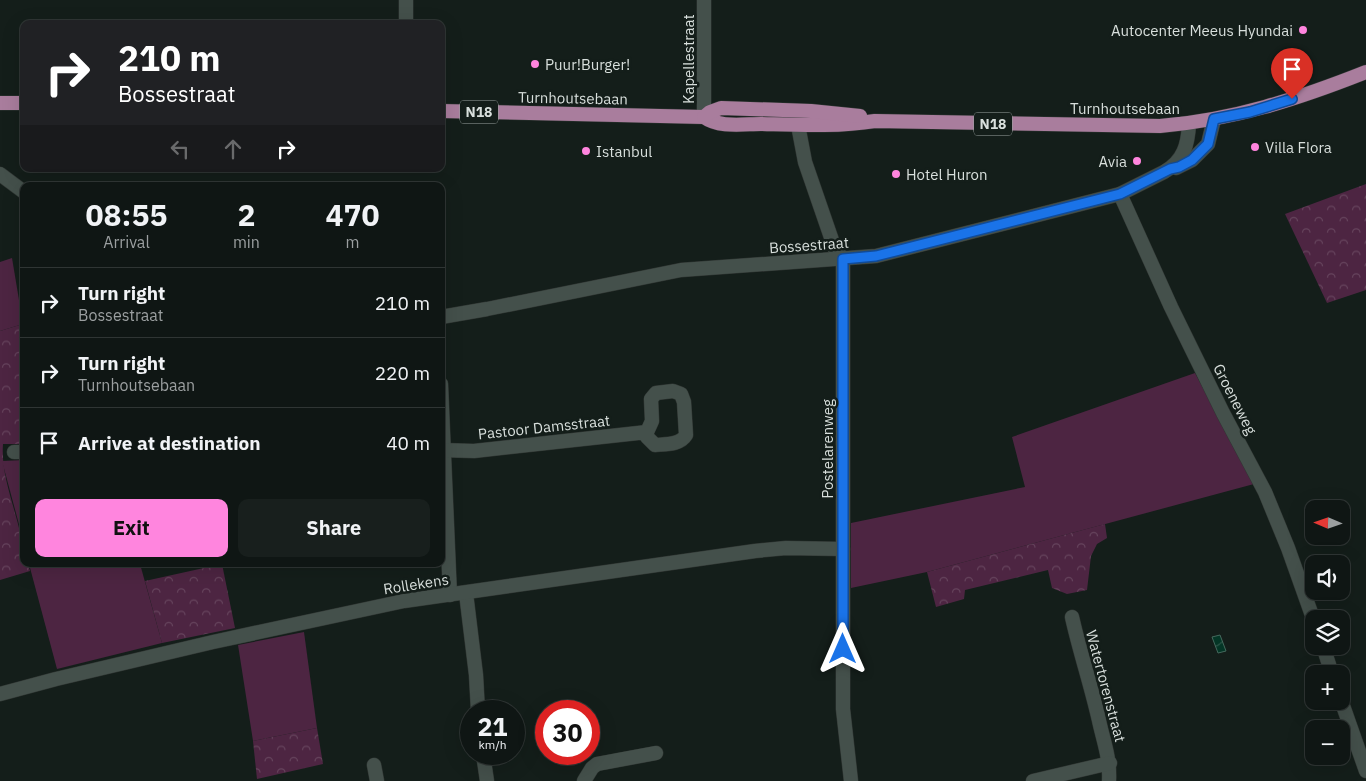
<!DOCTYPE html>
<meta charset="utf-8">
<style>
body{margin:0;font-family:"IBM Plex Sans",sans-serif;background:#181f1d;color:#f1f3f6;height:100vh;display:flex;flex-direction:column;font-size:19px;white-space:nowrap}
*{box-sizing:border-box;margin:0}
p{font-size:16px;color:#9b9fa0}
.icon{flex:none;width:28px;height:28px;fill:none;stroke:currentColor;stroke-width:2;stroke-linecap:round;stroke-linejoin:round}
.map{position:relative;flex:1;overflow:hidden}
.drawer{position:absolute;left:20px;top:182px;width:425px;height:385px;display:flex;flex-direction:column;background:#0f1614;border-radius:10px;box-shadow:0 5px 20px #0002,0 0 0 1px #2f3534}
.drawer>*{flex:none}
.guide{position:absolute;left:20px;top:20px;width:425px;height:152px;border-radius:10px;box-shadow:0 5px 20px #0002,0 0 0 1px #2f3534;background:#202124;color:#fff;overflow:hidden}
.needle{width:32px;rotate:272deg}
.tools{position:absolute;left:1305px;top:500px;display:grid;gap:10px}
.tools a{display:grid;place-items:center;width:45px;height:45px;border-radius:10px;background:#0f1614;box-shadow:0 5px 20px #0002,0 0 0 1px #2f3534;font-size:25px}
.speed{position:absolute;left:460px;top:700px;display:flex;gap:10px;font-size:25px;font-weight:700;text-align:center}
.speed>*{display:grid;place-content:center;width:65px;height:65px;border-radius:50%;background:#0f1614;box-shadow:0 5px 20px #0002,0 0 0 1px #2f3534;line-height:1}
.speed small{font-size:12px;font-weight:400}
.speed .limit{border:8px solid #d22;background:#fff;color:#111}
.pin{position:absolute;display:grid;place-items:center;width:42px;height:42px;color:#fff;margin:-51px -21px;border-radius:50% 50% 50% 0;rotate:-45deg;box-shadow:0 0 5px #0007}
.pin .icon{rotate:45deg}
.me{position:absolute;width:55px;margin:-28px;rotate:0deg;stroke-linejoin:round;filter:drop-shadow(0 0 4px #0008)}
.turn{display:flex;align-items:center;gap:18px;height:105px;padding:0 15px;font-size:22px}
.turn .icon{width:65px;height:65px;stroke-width:2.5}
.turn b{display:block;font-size:35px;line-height:42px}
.lanes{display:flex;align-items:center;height:48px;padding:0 15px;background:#0003;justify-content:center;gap:25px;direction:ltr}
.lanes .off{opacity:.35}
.eta{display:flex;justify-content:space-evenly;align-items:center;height:85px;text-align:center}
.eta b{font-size:30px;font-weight:700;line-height:35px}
.cta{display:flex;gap:10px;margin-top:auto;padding:10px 15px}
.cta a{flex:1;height:58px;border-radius:10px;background:#ff85de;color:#111;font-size:20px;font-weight:700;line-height:58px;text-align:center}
.cta a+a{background:#181f1d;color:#f1f3f6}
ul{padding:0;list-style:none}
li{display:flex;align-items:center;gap:15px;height:70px;padding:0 15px;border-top:1px solid #2f3534}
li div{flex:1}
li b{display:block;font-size:19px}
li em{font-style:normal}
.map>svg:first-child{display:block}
</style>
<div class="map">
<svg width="1366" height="781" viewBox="0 0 1366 781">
<defs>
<pattern id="forest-crowns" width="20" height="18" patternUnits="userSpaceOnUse" patternTransform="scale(1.25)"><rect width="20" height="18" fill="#4d2542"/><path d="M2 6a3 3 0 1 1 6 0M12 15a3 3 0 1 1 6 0" fill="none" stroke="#66445d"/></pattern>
<pattern id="water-waves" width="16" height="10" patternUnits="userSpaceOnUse" patternTransform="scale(1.25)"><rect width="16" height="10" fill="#043626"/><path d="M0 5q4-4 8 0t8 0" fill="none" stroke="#285345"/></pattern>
</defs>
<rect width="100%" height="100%" fill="#141e1a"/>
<!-- green -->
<g fill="#4d2542">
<polygon points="12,258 23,324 0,331 0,262"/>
<polygon points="1195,373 1254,484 927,572 851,588 851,523 1025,487 1012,437"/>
<polygon points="24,460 24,543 2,461"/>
<polygon points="29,564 140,564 162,643 57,669"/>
<polygon points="304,632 317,728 253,741 238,645"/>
</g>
<!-- forest -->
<g fill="url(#forest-crowns)">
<polygon points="1366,184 1366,290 1327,303 1285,214"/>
<path d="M23,324L24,444H3C0,484 24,523 24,564H28L30,571L0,580V331Z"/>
<polygon points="1105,524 1107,538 1097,544 1091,556 1087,590 1067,594 1052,588 1048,570 965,590 964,599 936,607 927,572"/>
<polygon points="222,564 235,628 162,643 145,581"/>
<polygon points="317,728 323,764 257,779 253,741"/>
</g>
<!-- water -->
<polygon fill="url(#water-waves)" stroke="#44695d" points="1220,635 1226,651 1218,653 1212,637"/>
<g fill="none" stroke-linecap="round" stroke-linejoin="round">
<!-- minor casing -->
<g stroke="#313734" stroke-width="15">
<g id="minor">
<polyline points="406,24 406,0"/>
<polyline points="798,125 805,162 835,249 843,259 843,709 851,781"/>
<polyline points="1176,168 1192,160 1208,144 1214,119"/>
<polyline points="0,174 24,192"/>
<polyline points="1120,194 1171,307 1223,413 1265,492 1288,548 1314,621"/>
<path d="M441,317L487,309L681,270L876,256L1120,194L1164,172C1184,161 1188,144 1189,124"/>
<polyline points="441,384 450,595"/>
<path d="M441,450L474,451L647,432L652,421L651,399L656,393L673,391L681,394L684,402L686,435C680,445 666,444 655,445L647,437V432"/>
<polyline points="14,452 24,452"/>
<polyline points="466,593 476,675 478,711"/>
<path d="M1072,617C1080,653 1092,688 1100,725C1105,746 1110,759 1109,781"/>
<polyline points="1323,646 1332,674"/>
<polyline points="0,694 56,679 213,642 404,601 755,551 786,548 843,549"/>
<polyline points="1341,700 1366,771"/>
<polyline points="483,754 487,781"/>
<polyline points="374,765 377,781"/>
<polyline points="584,781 592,768 597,764 656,753"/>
<polyline points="1033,781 1110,763"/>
</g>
</g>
<!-- tertiary casing -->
<g stroke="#313734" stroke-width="15">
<polyline id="tertiary" points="704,0 704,117"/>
</g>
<!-- primary casing -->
<g stroke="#313734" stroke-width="15">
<g id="primary">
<polyline points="0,103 24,103"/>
<path d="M441,111L704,117C719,128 743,124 761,124C799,125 837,127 875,121L1160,126C1233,120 1298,99 1366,72"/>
<polyline points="704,117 710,112 721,108 811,111 860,116"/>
</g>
</g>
<!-- minor -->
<use href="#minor" stroke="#44504b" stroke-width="14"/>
<!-- tertiary -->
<use href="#tertiary" stroke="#44504b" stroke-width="14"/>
<!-- primary -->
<use href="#primary" stroke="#a97d9d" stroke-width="14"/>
</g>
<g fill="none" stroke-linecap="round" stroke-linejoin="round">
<!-- route casing -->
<g stroke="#114b97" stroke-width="12">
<polyline id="route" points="843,649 843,259 876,256 1120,194 1170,169 1179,167 1192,160 1208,144 1214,119 1250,112 1292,99"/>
</g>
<!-- route -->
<use href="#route" stroke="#1a73e8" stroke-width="9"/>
</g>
<!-- markers -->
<g fill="#ff85de" stroke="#141e1a" stroke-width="2">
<circle cx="1303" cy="30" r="5"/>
<circle cx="535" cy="64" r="5"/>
<circle cx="1255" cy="147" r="5"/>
<circle cx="586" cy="151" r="5"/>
<circle cx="1137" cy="161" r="5"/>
<circle cx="896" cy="174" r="5"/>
</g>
<g text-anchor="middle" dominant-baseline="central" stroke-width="5" stroke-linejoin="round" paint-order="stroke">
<!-- shield labels -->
<g fill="#141e1a" stroke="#9da5a2" stroke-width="1">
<rect x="460" y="100.5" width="38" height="23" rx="4"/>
<rect x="974" y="112.5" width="38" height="23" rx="4"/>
</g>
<g font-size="14" font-weight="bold" fill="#d8dfdc">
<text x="479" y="112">N18</text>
<text x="993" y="124">N18</text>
</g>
<!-- poi labels -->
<g font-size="15" fill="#d8dfdc" stroke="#141e1a" text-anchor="start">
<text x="1293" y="30" text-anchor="end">Autocenter Meeus Hyundai</text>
<text x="545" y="64">Puur!Burger!</text>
<text x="1265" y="147">Villa Flora</text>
<text x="596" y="151">Istanbul</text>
<text x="1127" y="161" text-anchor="end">Avia</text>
<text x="906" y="174">Hotel Huron</text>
</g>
<!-- street labels -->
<g font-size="15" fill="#d8dfdc" stroke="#141e1a">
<text transform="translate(688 59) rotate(-90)">Kapellestraat</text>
<text transform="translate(573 98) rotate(1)">Turnhoutsebaan</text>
<text x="1125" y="108">Turnhoutsebaan</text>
<text transform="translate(809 245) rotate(-4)">Bossestraat</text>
<text transform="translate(1235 399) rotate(63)">Groeneweg</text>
<text transform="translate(544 427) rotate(-6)">Pastoor Damsstraat</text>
<text transform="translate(827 449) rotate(-90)">Postelarenweg</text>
<text transform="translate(416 584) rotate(-9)">Rollekens</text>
<text transform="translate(1106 686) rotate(75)">Watertorenstraat</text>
</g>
</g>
</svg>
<div class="tools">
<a><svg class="needle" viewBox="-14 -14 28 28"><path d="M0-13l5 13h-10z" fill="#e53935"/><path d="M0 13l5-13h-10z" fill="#9b9fa0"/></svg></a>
<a><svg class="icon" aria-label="sound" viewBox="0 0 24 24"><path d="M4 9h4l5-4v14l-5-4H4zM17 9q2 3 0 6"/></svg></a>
<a><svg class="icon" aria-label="layers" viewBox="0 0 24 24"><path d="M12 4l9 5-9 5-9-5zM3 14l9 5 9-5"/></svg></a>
<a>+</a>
<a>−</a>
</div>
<div class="speed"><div>21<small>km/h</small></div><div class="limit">30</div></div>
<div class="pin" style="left:1292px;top:99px;background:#d93025"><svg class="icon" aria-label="arrive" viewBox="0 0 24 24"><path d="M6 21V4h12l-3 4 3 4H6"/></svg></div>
<svg class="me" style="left:843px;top:649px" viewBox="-20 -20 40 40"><path d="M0-17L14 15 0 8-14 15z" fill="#1a73e8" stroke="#fff" stroke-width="4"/></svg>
<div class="guide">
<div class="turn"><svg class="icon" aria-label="right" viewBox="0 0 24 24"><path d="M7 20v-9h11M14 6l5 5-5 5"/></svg><div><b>210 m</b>Bossestraat</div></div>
<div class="lanes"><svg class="icon off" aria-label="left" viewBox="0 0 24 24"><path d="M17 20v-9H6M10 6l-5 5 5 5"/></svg><svg class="icon off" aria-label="ahead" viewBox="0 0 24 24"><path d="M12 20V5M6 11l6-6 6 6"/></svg><svg class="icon" aria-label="right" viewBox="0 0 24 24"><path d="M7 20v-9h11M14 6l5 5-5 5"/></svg></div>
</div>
<section class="drawer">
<div class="eta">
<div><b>08:55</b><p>Arrival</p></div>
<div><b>2</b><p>min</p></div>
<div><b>470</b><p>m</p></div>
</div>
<ul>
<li><svg class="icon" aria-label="right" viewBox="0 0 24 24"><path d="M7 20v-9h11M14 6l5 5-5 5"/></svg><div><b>Turn right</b><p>Bossestraat</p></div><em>210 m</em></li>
<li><svg class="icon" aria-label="right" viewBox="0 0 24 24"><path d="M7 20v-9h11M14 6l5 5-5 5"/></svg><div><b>Turn right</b><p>Turnhoutsebaan</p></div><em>220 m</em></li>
<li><svg class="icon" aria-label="arrive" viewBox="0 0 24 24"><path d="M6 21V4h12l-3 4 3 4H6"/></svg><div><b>Arrive at destination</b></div><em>40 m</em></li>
</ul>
<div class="cta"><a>Exit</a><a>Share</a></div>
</section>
</div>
